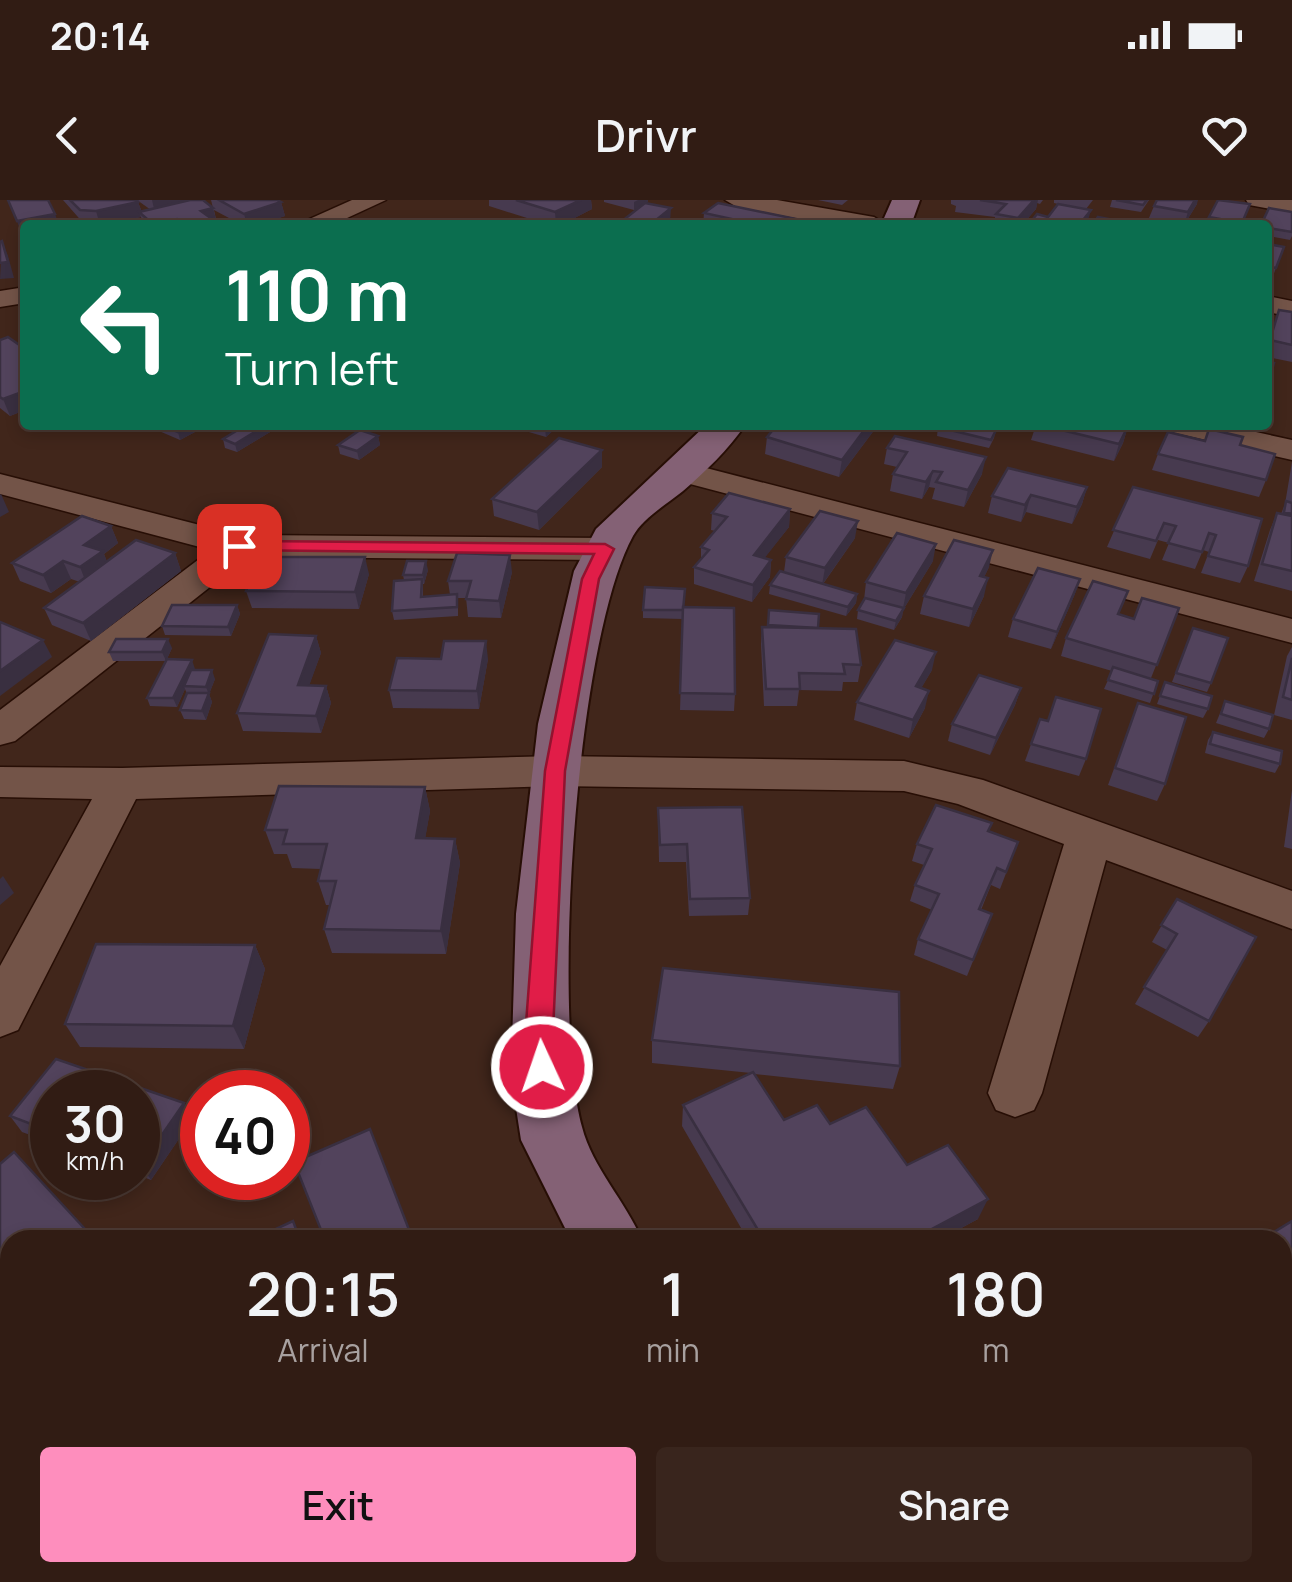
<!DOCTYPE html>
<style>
body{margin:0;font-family:Manrope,sans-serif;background:#39251d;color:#f1f3f6;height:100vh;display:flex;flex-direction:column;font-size:38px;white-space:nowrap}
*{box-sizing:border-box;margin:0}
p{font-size:32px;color:#a8a1a0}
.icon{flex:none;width:55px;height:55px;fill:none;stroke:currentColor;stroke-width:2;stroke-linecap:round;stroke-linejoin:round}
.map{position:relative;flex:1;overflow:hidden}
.sheet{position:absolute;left:0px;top:1030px;width:1292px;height:352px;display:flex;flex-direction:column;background:#311c14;border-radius:30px 30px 0 0;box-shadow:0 5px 15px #0003,0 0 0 2px #4c3a34}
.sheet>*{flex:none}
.hud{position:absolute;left:20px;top:20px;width:1252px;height:210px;border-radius:10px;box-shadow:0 5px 15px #0003,0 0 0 2px #4c3a34;background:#0b6e4f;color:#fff;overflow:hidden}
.speed{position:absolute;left:30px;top:870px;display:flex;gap:20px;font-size:50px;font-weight:700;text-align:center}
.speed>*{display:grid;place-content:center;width:130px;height:130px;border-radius:50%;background:#311c14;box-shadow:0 5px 15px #0003,0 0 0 2px #4c3a34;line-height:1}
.speed small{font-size:25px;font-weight:400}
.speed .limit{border:15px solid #d22;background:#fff;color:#111}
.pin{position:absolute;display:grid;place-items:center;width:85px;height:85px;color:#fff;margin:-42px;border-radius:20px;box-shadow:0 5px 15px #0006}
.me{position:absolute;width:110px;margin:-55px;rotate:357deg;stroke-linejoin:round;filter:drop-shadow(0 0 8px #0008)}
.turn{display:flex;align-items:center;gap:35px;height:210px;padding:0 40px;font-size:45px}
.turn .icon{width:130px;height:130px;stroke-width:2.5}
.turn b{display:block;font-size:70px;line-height:85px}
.eta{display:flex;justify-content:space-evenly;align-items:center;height:170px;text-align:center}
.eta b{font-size:60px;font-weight:600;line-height:70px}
.cta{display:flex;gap:20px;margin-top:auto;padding:20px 40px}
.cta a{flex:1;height:115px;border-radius:10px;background:#fe8ebd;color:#111;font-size:40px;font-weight:600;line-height:115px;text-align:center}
.cta a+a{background:#39251d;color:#f1f3f6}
.status{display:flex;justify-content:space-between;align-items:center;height:70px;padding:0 50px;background:#311c14;direction:ltr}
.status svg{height:28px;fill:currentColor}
header{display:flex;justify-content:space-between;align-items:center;height:130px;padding:0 40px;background:#311c14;font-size:45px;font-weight:600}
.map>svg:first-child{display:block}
</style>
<div class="status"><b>20:14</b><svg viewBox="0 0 49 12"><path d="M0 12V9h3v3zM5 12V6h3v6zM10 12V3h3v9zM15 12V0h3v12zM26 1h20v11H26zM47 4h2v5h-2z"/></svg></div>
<header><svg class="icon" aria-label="back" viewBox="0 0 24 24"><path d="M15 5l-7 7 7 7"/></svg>Drivr<svg class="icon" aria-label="heart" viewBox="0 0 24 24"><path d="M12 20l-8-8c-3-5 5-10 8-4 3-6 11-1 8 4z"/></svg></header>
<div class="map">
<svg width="1292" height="1382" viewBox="0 0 1292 1382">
<rect width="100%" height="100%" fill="#41261b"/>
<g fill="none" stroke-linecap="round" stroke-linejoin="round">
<!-- street casing -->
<g stroke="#270e05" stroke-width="3">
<g id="street">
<polygon points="352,0 386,0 332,25 296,25"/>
<polygon points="725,0 777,0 874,17 887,25 833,25 737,7"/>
<polygon points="1246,0 1292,0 1292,13 1249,5"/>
<polygon points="25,87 25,103 0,107 0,91"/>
<polygon points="1268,96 1292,101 1292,117 1268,112"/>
<polygon points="1166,225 1224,225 1292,240 1292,260 1171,232"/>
<polygon points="683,262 1292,419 1292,443 671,279 666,272 671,265"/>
<polygon points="0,274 239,335 605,338 618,341 623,349 618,357 605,360 248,357 15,541 0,545 0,510 211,350 0,294"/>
<polygon points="555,556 904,561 983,580 1292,691 1292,729 1106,660 1042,893 1034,910 1015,917 996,910 988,893 1064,644 958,604 904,591 555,586 136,599 18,830 0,837 0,766 92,599 0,597 0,567 122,568"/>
</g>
</g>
<!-- secondary casing -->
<g stroke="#270e05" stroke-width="4">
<g id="secondary">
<polygon points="892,0 920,0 911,25 881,25"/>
<path d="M706,225H745C729,249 705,272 683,291C667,304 643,318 633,336C576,439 551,813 582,927C592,967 626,1002 642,1040H571L521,940L511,876L516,714L538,524L574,371L596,329Z"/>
<polygon points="746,1372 830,1372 834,1382 750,1382"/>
</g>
</g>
<!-- street -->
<use href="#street" fill="#735448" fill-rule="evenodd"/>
<!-- secondary -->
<use href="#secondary" fill="#846175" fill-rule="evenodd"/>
</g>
<!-- wall -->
<g fill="#473a4f">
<polygon points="63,0 137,0 142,12 151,10 137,0 203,0 213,8 211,0 277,0 281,2 285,16 258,25 242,25 214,10 217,23 213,24 213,25 143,25 141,17 107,25 85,25"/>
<polygon points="489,0 591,0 592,9 561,25 549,25 489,6"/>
<polygon points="604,0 648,0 646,3 670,22 667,25 617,25 643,5 634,10 604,2"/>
<polygon points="818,0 848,0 842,5"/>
<polygon points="951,0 1043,0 1040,4 1037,3 1036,9 1022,25 994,25 995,17 955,12 956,6 951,4"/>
<polygon points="1054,0 1093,0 1086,9 1086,25 1029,25 1037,14 1048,17 1058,4 1054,3"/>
<polygon points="1112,0 1149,0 1141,12 1110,7"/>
<polygon points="1197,4 1184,25 1146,25 1154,6"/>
<polygon points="1250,4 1242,25 1207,25 1209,17"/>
<polygon points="1292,12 1292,36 1290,40 1268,36 1268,25"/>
<polygon points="704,13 801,25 703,25"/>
<polygon points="1268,44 1284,47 1273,76 1268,74"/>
<polygon points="1279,110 1292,112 1292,162 1268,157 1268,142"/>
<polygon points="0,140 25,149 25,210 10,216 0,208"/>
<polygon points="157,225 208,225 180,240 159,231"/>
<polygon points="246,225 280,225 280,226 237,252 225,248 223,239"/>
<polygon points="505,225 558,225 558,226 546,237"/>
<polygon points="1036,225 1122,225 1128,226 1123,243 1114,261 1031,240"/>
<polygon points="938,227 996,230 994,238 989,248 937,236"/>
<polygon points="875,229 839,277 765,254 767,237"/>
<polygon points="378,236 380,245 359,260 340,254 338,245"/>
<polygon points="895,236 982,274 964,307 932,299 935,288 929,287 922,299 890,291 893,274 897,267 884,264 887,248"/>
<polygon points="1205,241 1240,245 1266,280 1259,297 1152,270 1158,254"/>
<polygon points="602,250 602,267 539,330 494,316 492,299"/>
<polygon points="1292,262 1292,391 1254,381 1270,330 1277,313 1281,314 1285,304"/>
<polygon points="1087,287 1082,304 1072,324 1026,312 1021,322 988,313 992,296"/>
<polygon points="1133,287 1262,319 1248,366 1240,383 1201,373 1209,352 1203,350 1195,369 1162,360 1169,343 1158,340 1150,359 1107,347"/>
<polygon points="790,309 789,327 764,358 771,360 770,377 752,402 694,384 694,367 701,360 701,347 715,331 711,330 712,313"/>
<polygon points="111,326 118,343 104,354 107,362 175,353 181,371 91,441 52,425 44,408 80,382 71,379 51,393 20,381 12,363"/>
<polygon points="855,338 823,384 857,394 856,403 846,416 769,394 770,385 784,372 786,357"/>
<polygon points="933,361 903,410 902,417 894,430 857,419 858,410 864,400 866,382"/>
<polygon points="989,367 984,377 984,396 969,427 920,414 924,396"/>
<polygon points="428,370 424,384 423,384 423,397 450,395 448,381 512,372 501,418 468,417 466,398 458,398 458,416 394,420 392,411 404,380 403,375"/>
<polygon points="369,374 359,409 252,408 246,391"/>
<polygon points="1080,379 1074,396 1051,449 1008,437 1013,419"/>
<polygon points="237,405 240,414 231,436 165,435 162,426"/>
<polygon points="685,407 735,494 734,511 680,510 683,419 643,418 643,410"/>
<polygon points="1179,408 1151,478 1158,481 1150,503 1104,489 1112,471 1061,456 1066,438 1119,414 1134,419"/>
<polygon points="769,410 818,428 861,465 858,482 843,482 842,491 799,490 797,506 764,506 761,444 762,427 767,427"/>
<polygon points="1193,428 1211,483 1207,492 1172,482"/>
<polygon points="316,436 321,453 309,485 326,486 331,503 321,533 243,531 237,513"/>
<polygon points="1292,447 1292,520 1274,515 1287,456"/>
<polygon points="172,448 167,459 195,469 215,479 209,494 212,502 206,520 184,519 180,510 187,494 185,489 177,507 150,506 147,498 166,461 113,461 109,452"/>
<polygon points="488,459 479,509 393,508 389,490"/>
<polygon points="932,470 921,488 925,508 909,538 854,520 857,502"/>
<polygon points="1165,482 1208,509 1203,518 1157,504"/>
<polygon points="1021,488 1015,505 990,555 948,541 952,524"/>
<polygon points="1225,501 1269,529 1264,538 1216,523"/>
<polygon points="1138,503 1165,584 1157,601 1108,585"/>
<polygon points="1040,519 1086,559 1079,576 1025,561"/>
<polygon points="1213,532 1280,564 1275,573 1205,553 1208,540"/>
<polygon points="425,587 430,611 425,638 455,639 460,663 446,754 332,753 324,729 330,705 326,705 318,681 321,669 292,668 287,654 274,654 265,630"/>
<polygon points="1292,590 1292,649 1284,647"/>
<polygon points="658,608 750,698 748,715 689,716 686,662 659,662"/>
<polygon points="992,623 989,631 1018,642 1000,689 991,685 981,710 992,714 967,776 914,755 918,739 932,710 910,701 915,685 924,665 912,661 917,644"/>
<polygon points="1177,699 1209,821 1198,837 1135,804 1167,750 1152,742"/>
<polygon points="255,745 265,769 244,849 80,847 65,824"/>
<polygon points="652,840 900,866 893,889 754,874 784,920 830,924 907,965 978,1019 939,1040 748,1040 682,926 683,905 751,873 652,863"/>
<polygon points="56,859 184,903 193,918 151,980 138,975 138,892 52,892 52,943 22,932 10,916"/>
<polygon points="1292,1021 1292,1115 1282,1104 1282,1040"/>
</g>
<!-- shaded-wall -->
<g fill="#392f40">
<polygon points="152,0 192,0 155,13"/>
<polygon points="581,0 591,0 592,9 561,25 556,25 555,12"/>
<polygon points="638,0 648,0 648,2 634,10 634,2"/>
<polygon points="1034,0 1038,0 1036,9 1022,25 1016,25 1018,18"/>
<polygon points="1195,0 1198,0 1197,4 1184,25 1188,12"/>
<polygon points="138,2 143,15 139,12 141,17 100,25 96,11"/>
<polygon points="281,2 285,16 258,25 247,25 244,14"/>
<polygon points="213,8 217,23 213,24 213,25 188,25 201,11"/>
<polygon points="671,8 670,22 667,25 650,25"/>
<polygon points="1091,10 1087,24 1079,25"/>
<polygon points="55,14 59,25 25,25 25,35 22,36 17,21"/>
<polygon points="177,19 179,25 154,25"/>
<polygon points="2,41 8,56 14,78 0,79"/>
<polygon points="25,191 25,210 10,216 3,199"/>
<polygon points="190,225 208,225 180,240 178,232"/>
<polygon points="266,225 280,226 237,252 235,244"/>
<polygon points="549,225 558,226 546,237 545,229"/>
<polygon points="868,225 876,225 875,229 839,277 842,260"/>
<polygon points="1128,226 1123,243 1114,261 1119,244"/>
<polygon points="378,236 380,245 359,260 357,251"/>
<polygon points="602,250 602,267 539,330 537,312"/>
<polygon points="986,257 982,274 964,307 968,290"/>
<polygon points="933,271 929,287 922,299 926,282"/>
<polygon points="1087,287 1082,304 1072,324 1077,307"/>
<polygon points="1,294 9,312 0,317 0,295"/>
<polygon points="1031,295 1026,312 1021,322 1025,305"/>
<polygon points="790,309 789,327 753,373 754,355"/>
<polygon points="858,321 855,338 822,385 825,368"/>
<polygon points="111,326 118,343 104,354 110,369 87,385 80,367 84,345"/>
<polygon points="936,344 933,361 903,410 902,417 894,430 896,421 903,408 906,393"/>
<polygon points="993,350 989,367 976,394 980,376"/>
<polygon points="175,353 181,371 91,441 83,423"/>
<polygon points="510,355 512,372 501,418 499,401"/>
<polygon points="365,357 369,374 359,409 355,392"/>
<polygon points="771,360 770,377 752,402 753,385"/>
<polygon points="63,361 71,379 51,393 43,375"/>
<polygon points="426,361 428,370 424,384 423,375"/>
<polygon points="988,378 984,396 969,427 973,409"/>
<polygon points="1080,379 1074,396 1051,449 1057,432"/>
<polygon points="857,394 856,403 846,416 848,407"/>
<polygon points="237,405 240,414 231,436 228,427"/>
<polygon points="316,436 321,453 303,503 298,485"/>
<polygon points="168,439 172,448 166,461 162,452"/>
<polygon points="43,440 52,457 0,496 0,471"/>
<polygon points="486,441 488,459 479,509 477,491"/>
<polygon points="936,452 932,470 912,504 916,486"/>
<polygon points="192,460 195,469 187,486 184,486 185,489 177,507 173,498"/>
<polygon points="212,470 215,479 209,494 212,502 206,520 202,511 209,495 206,487"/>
<polygon points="326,486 331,503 321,533 316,516"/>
<polygon points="1021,488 1015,505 990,555 996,538"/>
<polygon points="929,491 925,508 909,538 913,520"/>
<polygon points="425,587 430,611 421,663 416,638"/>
<polygon points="455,639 460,663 446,754 441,731"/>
<polygon points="3,676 14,693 0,705 0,679"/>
<polygon points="255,745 265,769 244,849 233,826"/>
<polygon points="184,903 193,918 151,980 141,965"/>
<polygon points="988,999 978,1019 939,1040 911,1040"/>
</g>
<!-- building -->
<g fill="#52435c" stroke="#392f40" stroke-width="2.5">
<polygon points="8,0 48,0 55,14 17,21"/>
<polygon points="70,0 137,0 138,2 96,11 80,10"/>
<polygon points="190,0 203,0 213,8 201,11 212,19 188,25 184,25 177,19 154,25 139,12"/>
<polygon points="219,0 277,0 281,2 244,14"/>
<polygon points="516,0 581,0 555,12"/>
<polygon points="980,0 1034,0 1018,18 996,14 1006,4"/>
<polygon points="1116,0 1147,0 1143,5"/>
<polygon points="1157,0 1195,0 1188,12 1154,6"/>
<polygon points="1218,0 1250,4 1242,23 1209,17"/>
<polygon points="645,3 671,8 650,25 617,25"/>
<polygon points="718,3 801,20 796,25 759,25 704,13"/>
<polygon points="1058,4 1091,10 1079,25 1029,24 1037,14 1048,17"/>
<polygon points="1269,8 1292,12 1292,32 1268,28 1268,25 1261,25"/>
<polygon points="1098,17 1129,23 1128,25 1092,25"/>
<polygon points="1149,20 1178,25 1146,25"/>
<polygon points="2,41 8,62 0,63 0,42"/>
<polygon points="1268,44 1284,47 1276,68 1268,66"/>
<polygon points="1279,110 1292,112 1292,145 1270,140"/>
<polygon points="8,137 25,149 25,191 3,199 0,197 0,140"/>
<polygon points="1268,162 1274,163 1268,183"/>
<polygon points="162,225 190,225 178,232"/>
<polygon points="246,225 266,225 235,244 223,239"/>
<polygon points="777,225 868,225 842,260 767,237"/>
<polygon points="940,225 975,225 996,230 991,240 938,227"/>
<polygon points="1041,225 1122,225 1128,226 1119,244"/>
<polygon points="1209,229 1243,237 1240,245 1275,254 1266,280 1158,254 1168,232 1205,241"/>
<polygon points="360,230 378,236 357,251 338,245"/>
<polygon points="895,236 986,257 968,290 936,282 942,272 933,271 926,282 893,274 907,252 887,248"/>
<polygon points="559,238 602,250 537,312 492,299"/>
<polygon points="1008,268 1087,287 1077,307 1031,295 1025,305 992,296"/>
<polygon points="1133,287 1262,319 1248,366 1208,356 1216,335 1209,333 1202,352 1168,343 1176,326 1164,323 1156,341 1113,330"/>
<polygon points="729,293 790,309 754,355 771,360 753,385 694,367 709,350 701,347 727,317 712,313"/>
<polygon points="1286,301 1292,303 1292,314 1284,312"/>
<polygon points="820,311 858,321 825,368 786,357"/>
<polygon points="1277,313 1292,316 1292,371 1262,364"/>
<polygon points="82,316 111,326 84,345 103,351 80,367 63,361 43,375 12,363"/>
<polygon points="897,333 936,344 906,393 866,382"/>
<polygon points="136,340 175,353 83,423 44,408"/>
<polygon points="954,340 993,350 980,376 988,378 973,409 924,396"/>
<polygon points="457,353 510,355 499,401 466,399 471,381 448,381"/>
<polygon points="260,357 365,357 355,392 246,391"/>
<polygon points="407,361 426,361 423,375 403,375"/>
<polygon points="1038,368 1080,379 1057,432 1013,419"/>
<polygon points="780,371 857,394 848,407 770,385"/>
<polygon points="422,379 421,397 457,394 457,407 392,411 394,381"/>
<polygon points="1093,381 1128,391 1118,414 1134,419 1142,398 1179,408 1157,465 1066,438"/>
<polygon points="645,387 685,389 683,410 643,410"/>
<polygon points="865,398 904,408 896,421 858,410"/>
<polygon points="172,405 237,405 228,427 162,426"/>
<polygon points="683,407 734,408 735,494 680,493"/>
<polygon points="769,410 819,414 818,428 768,425"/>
<polygon points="0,422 43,440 0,471"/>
<polygon points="762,427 856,429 861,465 843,464 845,474 799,473 800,489 766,489"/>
<polygon points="1193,428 1228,438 1211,483 1176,473"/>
<polygon points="269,434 316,436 298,485 326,486 316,516 237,513"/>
<polygon points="116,439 168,439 162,452 109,452"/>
<polygon points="895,440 936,452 916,486 929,491 913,520 857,502"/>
<polygon points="444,441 486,441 477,491 389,490 397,458 441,459"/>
<polygon points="1292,458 1292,500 1283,497"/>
<polygon points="167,459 192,460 173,498 147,498"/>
<polygon points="1113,467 1158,481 1154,494 1108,480"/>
<polygon points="191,470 212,470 206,487 184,486"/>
<polygon points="979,475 1021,488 996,538 952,524"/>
<polygon points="1165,482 1212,496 1208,509 1160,496"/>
<polygon points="187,493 209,493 202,511 180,510"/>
<polygon points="1056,497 1101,509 1086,559 1031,544 1040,519 1048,521"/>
<polygon points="1225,501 1273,515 1269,529 1221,514"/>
<polygon points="1138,503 1186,517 1165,584 1115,568"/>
<polygon points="1213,532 1282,551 1280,564 1210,544"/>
<polygon points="279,586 425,587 416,638 455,639 441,731 324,729 336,681 318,681 327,644 283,644 287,630 265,630"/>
<polygon points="936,605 992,623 988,631 1018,642 1006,672 997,668 979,709 992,714 973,760 918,739 939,694 915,685 932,649 917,644"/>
<polygon points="742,607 750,698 690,699 687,644 660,645 658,608"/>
<polygon points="1177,699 1256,737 1209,821 1144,787 1177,734 1161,725"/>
<polygon points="96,744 255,745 233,826 65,824"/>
<polygon points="663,768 899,792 900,866 652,840"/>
<polygon points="56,859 184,903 141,965 138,964 138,892 52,892 52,932 10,916"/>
<polygon points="753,872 784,920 817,905 830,924 866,907 907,965 948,945 988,999 911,1040 764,1040 683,905"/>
<polygon points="370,929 413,1040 325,1040 294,962"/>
<polygon points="14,952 95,1040 10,1040 10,1092 0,1080 0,964"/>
<polygon points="293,1021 300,1040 252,1040"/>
<polygon points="1292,1021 1292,1086 1282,1075 1282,1040 1261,1040"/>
<polygon points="495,1372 550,1372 555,1382 481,1382"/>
</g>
<!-- route -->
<polygon fill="#e11d48" stroke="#92132f" stroke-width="2.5" points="239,341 605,344 614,349 599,379 565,571 551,875 533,875 525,837 545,571 582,379 594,354 233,350 233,343"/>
</svg>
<div class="speed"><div>30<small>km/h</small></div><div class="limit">40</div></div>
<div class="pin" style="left:239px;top:346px;background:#d93025"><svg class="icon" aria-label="arrive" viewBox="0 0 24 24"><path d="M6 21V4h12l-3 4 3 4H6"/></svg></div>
<svg class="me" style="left:542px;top:867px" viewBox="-20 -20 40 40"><circle r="17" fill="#e11d48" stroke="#fff" stroke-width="3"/><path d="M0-11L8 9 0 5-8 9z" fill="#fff"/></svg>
<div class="hud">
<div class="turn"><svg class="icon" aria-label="left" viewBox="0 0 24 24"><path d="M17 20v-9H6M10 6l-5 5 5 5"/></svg><div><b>110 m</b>Turn left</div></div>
</div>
<section class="sheet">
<div class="eta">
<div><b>20:15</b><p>Arrival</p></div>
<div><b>1</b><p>min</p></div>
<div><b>180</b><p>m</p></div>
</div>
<div class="cta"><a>Exit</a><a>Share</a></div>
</section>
</div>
